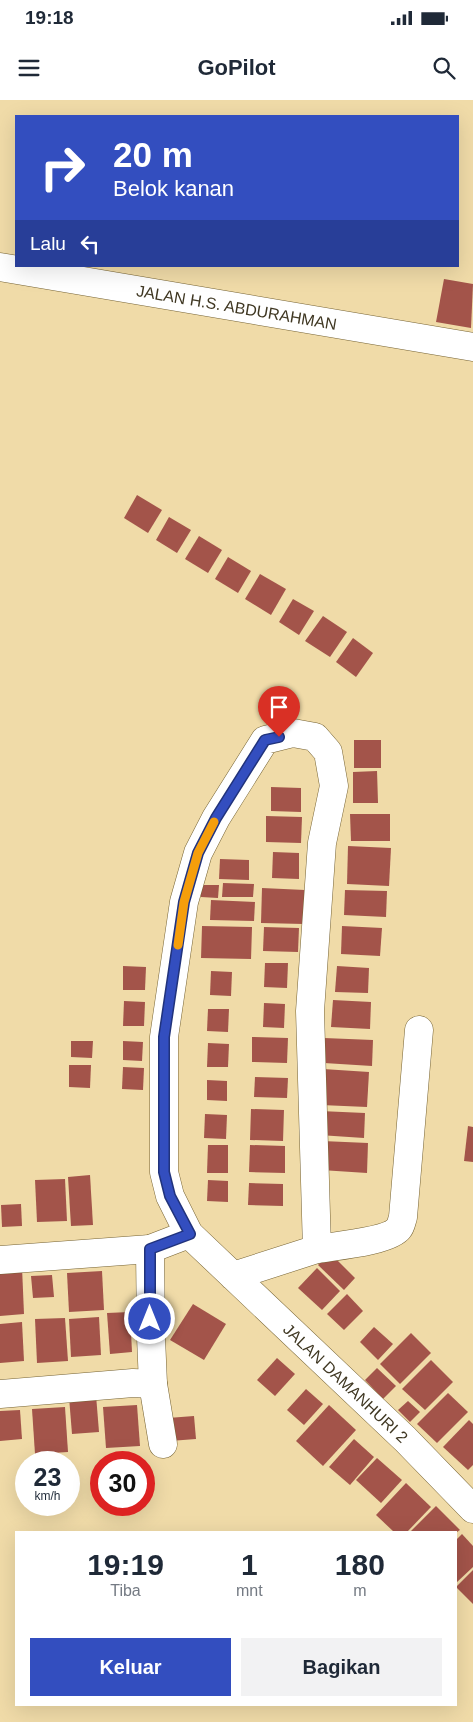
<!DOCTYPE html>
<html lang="id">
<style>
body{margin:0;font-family:Arial,sans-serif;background:#f2f2f3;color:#1f2937;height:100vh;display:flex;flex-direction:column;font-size:19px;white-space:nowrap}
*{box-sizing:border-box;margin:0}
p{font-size:16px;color:#747a83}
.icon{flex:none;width:28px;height:28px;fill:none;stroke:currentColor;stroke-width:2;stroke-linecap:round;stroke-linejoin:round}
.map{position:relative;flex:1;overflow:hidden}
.panel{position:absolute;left:15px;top:1431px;width:442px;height:175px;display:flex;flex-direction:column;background:#fff;border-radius:0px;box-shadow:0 5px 20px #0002}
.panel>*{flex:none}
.banner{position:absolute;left:15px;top:15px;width:444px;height:152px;border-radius:0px;box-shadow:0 5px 20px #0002;background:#334ebf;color:#fff;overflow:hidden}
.speed{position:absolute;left:15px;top:1351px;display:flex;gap:10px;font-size:25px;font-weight:700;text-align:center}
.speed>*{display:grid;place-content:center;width:65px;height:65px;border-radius:50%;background:#fff;box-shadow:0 5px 20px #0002;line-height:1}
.speed small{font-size:12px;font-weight:400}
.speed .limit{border:8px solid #d22;background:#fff;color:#111}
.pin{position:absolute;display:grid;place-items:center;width:42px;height:42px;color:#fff;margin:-51px -21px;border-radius:50% 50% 50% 0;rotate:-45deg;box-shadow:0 0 5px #0007}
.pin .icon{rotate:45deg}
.me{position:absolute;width:55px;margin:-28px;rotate:0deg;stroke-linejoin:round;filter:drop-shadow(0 0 4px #0008)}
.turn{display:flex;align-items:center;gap:18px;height:105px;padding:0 15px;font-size:22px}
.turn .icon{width:65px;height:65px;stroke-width:2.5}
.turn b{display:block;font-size:35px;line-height:42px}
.then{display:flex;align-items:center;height:48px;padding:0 15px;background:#0003;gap:10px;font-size:19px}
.eta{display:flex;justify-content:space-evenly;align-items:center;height:85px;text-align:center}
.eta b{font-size:30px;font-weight:800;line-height:35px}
.action{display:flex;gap:10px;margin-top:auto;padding:10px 15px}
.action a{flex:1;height:58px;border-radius:0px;background:#334ebf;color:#fff;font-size:20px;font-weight:800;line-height:58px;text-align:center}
.action a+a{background:#f2f2f3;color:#1f2937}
.status{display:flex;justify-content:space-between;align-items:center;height:35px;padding:0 25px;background:#fff;direction:ltr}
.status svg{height:14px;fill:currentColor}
header{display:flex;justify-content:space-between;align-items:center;height:65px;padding:0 15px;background:#fff;font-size:22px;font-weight:800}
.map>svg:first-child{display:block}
</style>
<div class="status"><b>19:18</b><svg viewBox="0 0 49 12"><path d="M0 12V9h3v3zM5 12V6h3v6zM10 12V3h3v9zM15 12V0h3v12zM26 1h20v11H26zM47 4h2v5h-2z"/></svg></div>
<header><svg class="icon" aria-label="menu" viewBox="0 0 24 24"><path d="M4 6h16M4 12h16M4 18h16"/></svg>GoPilot<svg class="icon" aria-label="search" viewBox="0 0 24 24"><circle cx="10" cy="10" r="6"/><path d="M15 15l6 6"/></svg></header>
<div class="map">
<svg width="473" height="1622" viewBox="0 0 473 1622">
<rect width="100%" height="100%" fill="#f0dba8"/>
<!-- building -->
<g fill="#a3544a">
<polygon points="444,179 473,184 471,228 436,222"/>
<polygon points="137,395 162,410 148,433 124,418"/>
<polygon points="169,417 191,430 177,453 156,440"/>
<polygon points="199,436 222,450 208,473 185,459"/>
<polygon points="228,457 251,471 238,493 215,479"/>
<polygon points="260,474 286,489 271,515 245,499"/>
<polygon points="293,499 314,511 299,535 279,522"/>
<polygon points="323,516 347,532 330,557 305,541"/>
<polygon points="353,538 373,553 356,577 336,562"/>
<rect x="354" y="640" width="27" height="28"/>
<polygon points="377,671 378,703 353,703 353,672"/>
<polygon points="271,687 301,688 301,712 271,711"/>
<polygon points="350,714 390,714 390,741 351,741"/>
<polygon points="266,716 302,717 301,743 266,742"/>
<polygon points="348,746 391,748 389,786 347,784"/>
<polygon points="273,752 299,753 299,779 272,778"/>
<polygon points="220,759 249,760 249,780 219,779"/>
<polygon points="223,783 254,784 253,797 222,797"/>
<polygon points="201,785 219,785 218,798 201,797"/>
<polygon points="262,788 305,790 304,824 261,823"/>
<polygon points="345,790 387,791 386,817 344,815"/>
<polygon points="211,800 255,802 254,821 210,820"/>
<polygon points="202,826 252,827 251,859 201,858"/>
<polygon points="342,826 382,828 380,856 341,854"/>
<polygon points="264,827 299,828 298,852 263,851"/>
<polygon points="265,863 288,863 287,888 264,887"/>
<polygon points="123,866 146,867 145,890 123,890"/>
<polygon points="337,866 369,868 368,893 335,892"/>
<polygon points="211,871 232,872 231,896 210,895"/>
<polygon points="333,900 371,902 370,929 331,927"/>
<polygon points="124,901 145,902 144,926 123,926"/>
<polygon points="264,903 285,904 284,928 263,927"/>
<polygon points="208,909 229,909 228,932 207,931"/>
<polygon points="252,937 288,938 287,963 252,962"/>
<polygon points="324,938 373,940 372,966 324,963"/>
<polygon points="71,941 93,941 92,958 71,957"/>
<polygon points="123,941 143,942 142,961 123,960"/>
<polygon points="208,943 229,944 228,967 207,967"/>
<polygon points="69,965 91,965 90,988 69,987"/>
<polygon points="123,967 144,968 143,990 122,989"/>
<polygon points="323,969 369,972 367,1007 321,1005"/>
<polygon points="255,977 288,978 287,998 254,997"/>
<polygon points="207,980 227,981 227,1001 207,1000"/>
<polygon points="251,1009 284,1010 283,1041 250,1040"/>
<polygon points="320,1011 365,1013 364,1038 319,1035"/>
<polygon points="205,1014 227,1015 226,1039 204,1038"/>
<polygon points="468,1026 473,1027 473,1062 464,1061"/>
<polygon points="322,1041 368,1043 367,1073 321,1070"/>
<polygon points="208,1045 228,1045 228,1073 207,1073"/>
<polygon points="250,1045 285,1046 285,1073 249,1072"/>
<polygon points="90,1075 93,1125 71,1126 68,1077"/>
<polygon points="65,1079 67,1121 37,1122 35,1080"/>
<polygon points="208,1080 228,1081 228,1102 207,1101"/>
<polygon points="249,1083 283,1084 283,1106 248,1105"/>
<polygon points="21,1104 22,1126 2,1127 1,1105"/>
<polygon points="330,1153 355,1178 344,1190 318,1165"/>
<polygon points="22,1167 24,1214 0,1216 0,1168"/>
<polygon points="317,1168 340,1191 322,1210 298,1188"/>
<polygon points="102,1171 104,1210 69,1212 67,1173"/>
<polygon points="52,1175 54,1197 33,1198 31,1176"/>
<polygon points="347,1194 363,1211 344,1230 327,1214"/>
<polygon points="193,1204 226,1224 204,1260 170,1240"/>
<polygon points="130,1212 132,1252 110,1254 107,1213"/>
<polygon points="99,1217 101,1255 71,1257 69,1219"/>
<polygon points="65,1218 68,1261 37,1263 35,1219"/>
<polygon points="22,1222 24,1261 0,1263 0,1224"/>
<polygon points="374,1227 393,1244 378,1260 360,1242"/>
<polygon points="411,1233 431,1253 400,1284 380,1264"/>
<polygon points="277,1258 295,1274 275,1296 257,1280"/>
<polygon points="431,1260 453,1282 425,1310 402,1289"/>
<polygon points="377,1268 396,1286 383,1299 365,1280"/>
<polygon points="306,1289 323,1304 304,1325 287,1310"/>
<polygon points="448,1293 468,1312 437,1343 417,1324"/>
<polygon points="96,1295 99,1332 72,1334 69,1297"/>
<polygon points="408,1301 420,1312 410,1322 398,1310"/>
<polygon points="137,1305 140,1346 106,1348 103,1307"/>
<polygon points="329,1305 356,1330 323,1366 296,1341"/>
<polygon points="65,1307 68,1352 35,1354 32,1309"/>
<polygon points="20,1310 22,1339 0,1341 0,1311"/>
<polygon points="194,1316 196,1339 170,1341 168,1318"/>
<polygon points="469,1320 473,1324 473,1365 468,1370 443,1347"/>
<polygon points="354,1339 374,1357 350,1385 329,1367"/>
<polygon points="377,1358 402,1380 381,1403 356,1380"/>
<polygon points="406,1383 431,1407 407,1432 394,1432 376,1415"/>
<polygon points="436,1406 460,1430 457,1432 410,1432"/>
<polygon points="462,1434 473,1446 473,1467 456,1483 456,1440"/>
<polygon points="473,1470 473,1504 456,1487"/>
</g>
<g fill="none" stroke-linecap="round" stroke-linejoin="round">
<!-- minor casing -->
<g stroke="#766333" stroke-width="29">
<g id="minor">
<path id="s1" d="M0,167L473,247"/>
<path d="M317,1149C334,1146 390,1141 399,1128C401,1126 402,1120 403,1117L419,930"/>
<polyline points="0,1160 150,1149 189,1134"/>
<path id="s2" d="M233,1176L317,1149L310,911L322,743L334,686L328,652L315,637L293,633L265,640L216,718L198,753L184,802L164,937V1072L170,1096L189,1134L405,1339L473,1409"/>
<polyline points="153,1284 163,1344"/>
<polyline points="0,1294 133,1283 153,1284 151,1237 150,1149"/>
</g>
</g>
<!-- minor -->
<use href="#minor" stroke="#fff" stroke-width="28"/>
</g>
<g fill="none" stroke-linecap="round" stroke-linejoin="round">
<!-- route casing -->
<g stroke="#21337c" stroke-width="12">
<polyline id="route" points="150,1219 150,1149 190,1134 170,1096 164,1072 164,937 184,802 198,753 216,718 265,640 279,637"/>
</g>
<!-- route -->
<use href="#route" stroke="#334ebf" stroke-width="9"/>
<!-- slow -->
<polyline stroke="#f59e0b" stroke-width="9" points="178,845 184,802 198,753 214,722"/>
</g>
<g text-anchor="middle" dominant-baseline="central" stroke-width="5" stroke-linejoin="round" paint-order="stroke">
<!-- street labels -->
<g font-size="16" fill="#3f3722" stroke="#f0dba8">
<text stroke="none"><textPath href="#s1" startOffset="240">JALAN H.S. ABDURAHMAN</textPath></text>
<text stroke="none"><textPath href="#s2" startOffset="1396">JALAN DAMANHURI 2</textPath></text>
</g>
</g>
</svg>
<div class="speed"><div>23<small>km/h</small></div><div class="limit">30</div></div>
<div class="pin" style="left:279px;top:637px;background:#d93025"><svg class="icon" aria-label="arrive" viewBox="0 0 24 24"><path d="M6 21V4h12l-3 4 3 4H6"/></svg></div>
<svg class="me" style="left:150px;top:1219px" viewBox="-20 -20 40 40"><circle r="17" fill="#334ebf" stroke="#fff" stroke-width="3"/><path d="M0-11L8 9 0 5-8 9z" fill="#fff"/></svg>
<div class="banner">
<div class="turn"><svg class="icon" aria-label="right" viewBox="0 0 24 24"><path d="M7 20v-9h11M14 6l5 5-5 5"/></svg><div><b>20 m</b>Belok kanan</div></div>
<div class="then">Lalu<svg class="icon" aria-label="left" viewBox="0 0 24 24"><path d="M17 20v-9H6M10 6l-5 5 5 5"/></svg></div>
</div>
<section class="panel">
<div class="eta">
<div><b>19:19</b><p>Tiba</p></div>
<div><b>1</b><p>mnt</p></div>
<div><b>180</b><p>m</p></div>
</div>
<div class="action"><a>Keluar</a><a>Bagikan</a></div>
</section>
</div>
